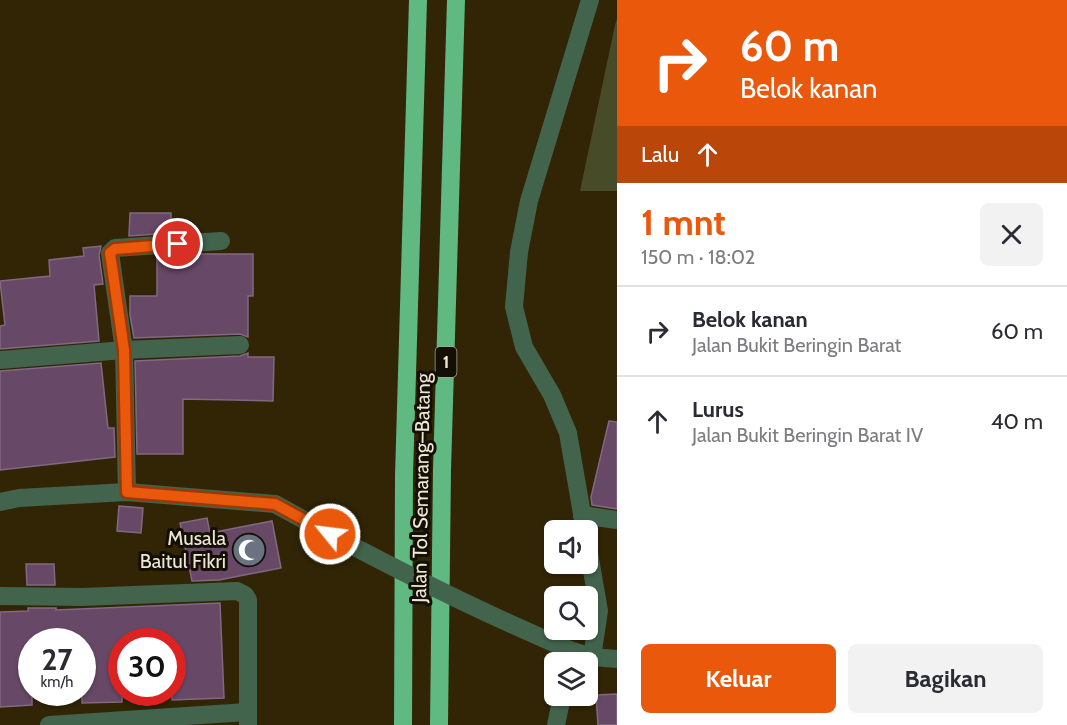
<!DOCTYPE html>
<html lang="id">
<meta charset="utf-8">
<style>
body{margin:0;font-family:Cabin,sans-serif;background:#f2f2f3;color:#2b2b33;height:100vh;display:flex;flex-direction:column;font-size:22px;white-space:nowrap}
*{box-sizing:border-box;margin:0}
p{font-size:20px;color:#7c7c81}
.icon{flex:none;width:33px;height:33px;fill:none;stroke:currentColor;stroke-width:2;stroke-linecap:round;stroke-linejoin:round}
.map{position:relative;flex:1;overflow:hidden}
.sheet{display:flex;flex-direction:column;background:#fff;width:450px}
.sheet>*{flex:none}
.guide{background:#ea580c;color:#fff;overflow:hidden}
.tools{position:absolute;left:544px;top:520px;display:grid;gap:12px}
.tools a{display:grid;place-items:center;width:54px;height:54px;border-radius:9px;background:#fff;box-shadow:0 2px 4px #0004;font-size:30px}
.speed{position:absolute;left:18px;top:628px;display:flex;gap:12px;font-size:30px;font-weight:700;text-align:center}
.speed>*{display:grid;place-content:center;width:78px;height:78px;border-radius:50%;background:#fff;box-shadow:0 2px 4px #0004;line-height:1}
.speed small{font-size:15px;font-weight:400}
.speed .limit{border:9px solid #d22;background:#fff;color:#111}
.pin{position:absolute;display:grid;place-items:center;width:51px;height:51px;color:#fff;margin:-26px;border:3px solid #fff;border-radius:50%;box-shadow:0 2px 6px #0007}
.me{position:absolute;width:66px;margin:-33px;rotate:299deg;stroke-linejoin:round;filter:drop-shadow(0 0 4px #0008)}
.turn{display:flex;align-items:center;gap:21px;height:126px;padding:0 24px;font-size:27px}
.turn .icon{width:78px;height:78px;stroke-width:2.5}
.turn b{display:block;font-size:42px;line-height:51px}
.then{display:flex;align-items:center;height:57px;padding:0 24px;background:#0003;gap:12px;font-size:22px}
.round{display:grid;place-items:center;flex:none;width:63px;height:63px;border-radius:9px;background:#f2f2f3}
.overview{display:flex;align-items:center;justify-content:space-between;height:102px;padding:0 24px}
h1{font-size:36px;font-weight:700;line-height:45px;color:#ea580c}
.cta{display:flex;gap:12px;margin-top:auto;padding:12px 24px}
.cta a{flex:1;height:69px;border-radius:9px;background:#ea580c;color:#fff;font-size:24px;font-weight:700;line-height:69px;text-align:center}
.cta a+a{background:#f2f2f3;color:#2b2b33}
ul{padding:0;list-style:none}
li{display:flex;align-items:center;gap:18px;height:90px;padding:0 24px;border-top:2px solid #e1e1e2}
li div{flex:1}
li b{display:block;font-size:22px}
li em{font-style:normal}
main{display:flex;flex:1;min-height:0}
.map>svg:first-child{display:block}
</style>
<main>
<div class="map">
<svg width="617" height="725" viewBox="0 0 617 725">
<rect width="100%" height="100%" fill="#312506"/>
<!-- green -->
<polygon fill="#484b27" points="617,19 617,191 580,191 615,25"/>
<!-- building -->
<g fill="#674967" stroke="#826881" stroke-width="1.5">
<polygon points="130,213 171,213 171,233 129,236"/>
<polygon points="101,246 99,255 103,284 94,285 99,341 0,349 0,326 5,325 0,281 50,276 49,260 84,256 83,248"/>
<polygon points="201,254 253,254 253,296 248,296 248,337 240,334 134,338 130,315 130,296 157,296 157,257"/>
<polygon points="248,353 248,357 274,357 273,401 183,399 183,454 137,454 135,361 240,356"/>
<polygon points="101,363 108,428 114,428 115,457 0,470 0,371"/>
<polygon points="609,421 617,422 617,509 592,505 591,497"/>
<polygon points="119,506 143,508 141,533 117,531"/>
<polygon points="207,518 210,533 272,521 281,568 219,580 192,581 180,523"/>
<polygon points="26,564 54,564 55,585 27,585"/>
<polygon points="220,603 224,698 172,700 172,642 122,642 122,702 82,703 82,642 32,642 32,705 0,707 0,612 28,611 28,608 56,608 56,610"/>
<polygon points="617,694 617,725 598,725 596,695"/>
</g>
<g fill="none" stroke-linecap="round" stroke-linejoin="round">
<!-- minor -->
<g stroke="#42644d" stroke-width="18">
<polyline points="0,360 124,350 240,345"/>
<polyline points="127,492 124,350 110,253 115,248 221,241"/>
<polyline points="0,502 19,498 127,492 275,504"/>
<polyline points="582,515 617,520"/>
<polyline points="585,531 568,433 552,395 524,347 514,307 519,252 529,201 590,0"/>
<polyline points="0,596 82,597 237,591 245,595 248,600 248,725"/>
<polyline points="570,650 592,657 617,659"/>
<polyline points="588,663 592,657 599,611 588,547"/>
<polyline points="49,725 247,712"/>
<polyline points="556,725 561,701 565,696"/>
</g>
<!-- highway -->
<g stroke="#5fb980" stroke-width="18">
<polyline points="403,725 404,476 418,0"/>
<polyline points="439,725 442,470 456,0"/>
</g>
<!-- minor-bridge -->
<path stroke="#42644d" stroke-width="18" d="M275,504C371,557 468,607 570,650"/>
</g>
<g fill="none" stroke-linecap="round" stroke-linejoin="round">
<!-- route casing -->
<g stroke="#983908" stroke-width="15">
<polyline id="route" points="178,244 115,249 110,253 124,350 127,492 275,504 330,534"/>
</g>
<!-- route -->
<use href="#route" stroke="#ea580c" stroke-width="10"/>
</g>
<!-- icons -->
<defs>
<g id="mosque-disc" transform="scale(1.725)"><circle r="9.5" fill="#6b7280" stroke="#140f04"/><path d="M3.5-4.9A6 6 0 1 0 3.5 4.9A5 5 0 1 1 3.5-4.9Z" fill="#fff"/></g>
</defs>
<g fill-rule="evenodd">
<use href="#mosque-disc" x="249" y="550"/>
</g>
<g text-anchor="middle" dominant-baseline="central" stroke-width="6" stroke-linejoin="round" paint-order="stroke">
<!-- shield labels -->
<rect fill="#140f04" stroke="#ada696" stroke-width="1.5" x="435.5" y="347" width="21" height="30" rx="4.5"/>
<g font-size="18" font-weight="bold" fill="#eee7d5">
<text x="446" y="362">1</text>
</g>
<!-- street labels -->
<g font-size="20" fill="#eee7d5" stroke="#140f04">
<text transform="translate(421 488) rotate(-89)">Jalan Tol Semarang–Batang</text>
</g>
<!-- poi labels -->
<g font-size="20" fill="#eee7d5" stroke="#140f04" text-anchor="end">
<text x="226" y="538">Musala<tspan x="226" dy="23">Baitul Fikri</tspan></text>
</g>
</g>
</svg>
<div class="tools">
<a><svg class="icon" aria-label="sound" viewBox="0 0 24 24"><path d="M4 9h4l5-4v14l-5-4H4zM17 9q2 3 0 6"/></svg></a>
<a><svg class="icon" aria-label="search" viewBox="0 0 24 24"><circle cx="10" cy="10" r="6"/><path d="M15 15l6 6"/></svg></a>
<a><svg class="icon" aria-label="layers" viewBox="0 0 24 24"><path d="M12 4l9 5-9 5-9-5zM3 14l9 5 9-5"/></svg></a>
</div>
<div class="speed"><div>27<small>km/h</small></div><div class="limit">30</div></div>
<div class="pin" style="left:178px;top:244px;background:#d93025"><svg class="icon" aria-label="arrive" viewBox="0 0 24 24"><path d="M6 21V4h12l-3 4 3 4H6"/></svg></div>
<svg class="me" style="left:330px;top:534px" viewBox="-20 -20 40 40"><circle r="17" fill="#ea580c" stroke="#fff" stroke-width="3"/><path d="M0-11L8 9 0 5-8 9z" fill="#fff"/></svg>
</div>
<section class="sheet">
<div class="guide">
<div class="turn"><svg class="icon" aria-label="right" viewBox="0 0 24 24"><path d="M7 20v-9h11M14 6l5 5-5 5"/></svg><div><b>60 m</b>Belok kanan</div></div>
<div class="then">Lalu<svg class="icon" aria-label="ahead" viewBox="0 0 24 24"><path d="M12 20V5M6 11l6-6 6 6"/></svg></div>
</div>
<div class="overview"><div><h1>1 mnt</h1><p>150 m · 18:02</p></div><a class="round"><svg class="icon" aria-label="close" viewBox="0 0 24 24"><path d="M6 6l12 12M18 6L6 18"/></svg></a></div>
<ul>
<li><svg class="icon" aria-label="right" viewBox="0 0 24 24"><path d="M7 20v-9h11M14 6l5 5-5 5"/></svg><div><b>Belok kanan</b><p>Jalan Bukit Beringin Barat</p></div><em>60 m</em></li>
<li><svg class="icon" aria-label="ahead" viewBox="0 0 24 24"><path d="M12 20V5M6 11l6-6 6 6"/></svg><div><b>Lurus</b><p>Jalan Bukit Beringin Barat IV</p></div><em>40 m</em></li>
</ul>
<div class="cta"><a>Keluar</a><a>Bagikan</a></div>
</section>
</main>
